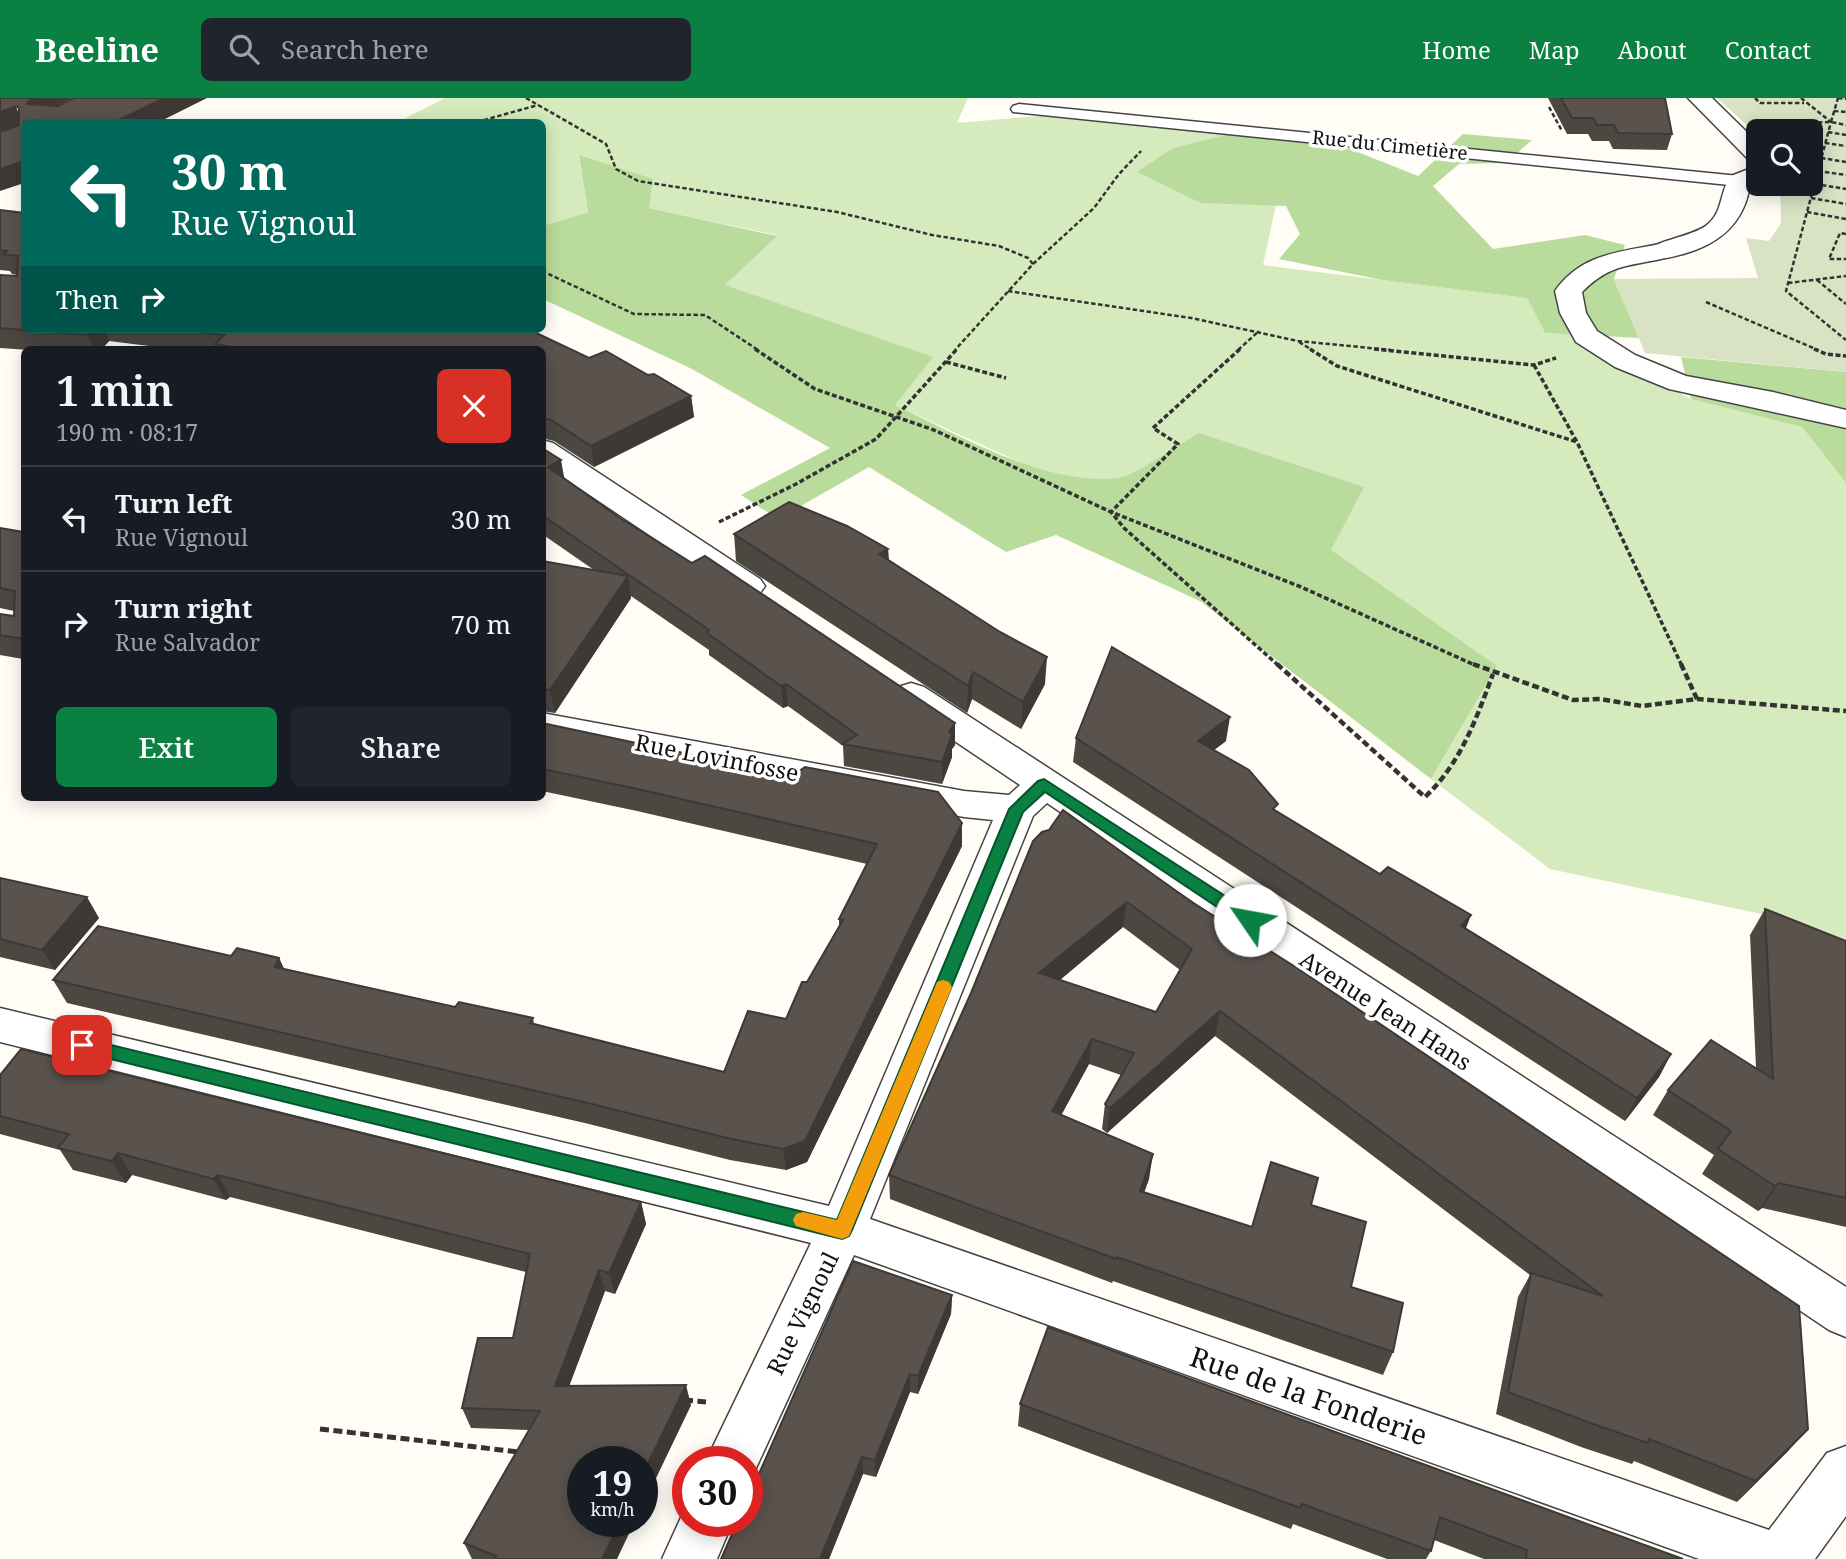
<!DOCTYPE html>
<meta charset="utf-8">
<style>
body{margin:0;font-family:"Noto Serif",serif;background:#20242c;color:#f1f3f6;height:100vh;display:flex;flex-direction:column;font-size:26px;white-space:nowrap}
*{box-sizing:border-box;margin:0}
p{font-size:23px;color:#9ea1a6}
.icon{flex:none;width:38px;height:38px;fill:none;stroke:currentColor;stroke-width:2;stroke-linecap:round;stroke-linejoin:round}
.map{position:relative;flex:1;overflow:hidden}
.details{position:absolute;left:21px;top:248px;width:525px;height:455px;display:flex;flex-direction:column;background:#171b24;border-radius:10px;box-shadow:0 4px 18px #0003}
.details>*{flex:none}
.hud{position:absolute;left:21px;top:21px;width:525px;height:214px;border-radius:10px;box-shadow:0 4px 18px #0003;background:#00695c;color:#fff;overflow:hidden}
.tools{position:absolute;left:1746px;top:21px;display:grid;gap:14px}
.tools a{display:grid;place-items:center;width:77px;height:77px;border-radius:10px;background:#171b24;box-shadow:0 4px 18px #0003;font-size:35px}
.speed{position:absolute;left:567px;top:1348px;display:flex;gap:14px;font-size:35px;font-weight:700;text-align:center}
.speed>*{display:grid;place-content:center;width:91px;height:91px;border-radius:50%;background:#171b24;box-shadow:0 4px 18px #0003;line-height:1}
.speed small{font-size:18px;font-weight:400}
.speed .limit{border:10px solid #d22;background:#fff;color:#111}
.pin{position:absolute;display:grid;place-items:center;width:60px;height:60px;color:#fff;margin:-30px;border-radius:14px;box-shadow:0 4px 10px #0006}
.me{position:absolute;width:77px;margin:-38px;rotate:303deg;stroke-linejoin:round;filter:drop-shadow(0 0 5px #0008)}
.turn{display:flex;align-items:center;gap:24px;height:147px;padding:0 35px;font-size:32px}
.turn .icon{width:91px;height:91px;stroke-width:2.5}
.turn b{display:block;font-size:49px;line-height:60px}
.then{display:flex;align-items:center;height:66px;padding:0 35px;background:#0003;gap:14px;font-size:26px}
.round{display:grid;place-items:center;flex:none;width:74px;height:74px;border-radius:10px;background:#20242c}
.head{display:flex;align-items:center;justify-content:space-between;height:119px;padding:0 35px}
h1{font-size:42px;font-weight:600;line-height:52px}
.button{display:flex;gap:14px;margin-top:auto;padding:14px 35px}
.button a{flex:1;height:80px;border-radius:10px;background:#0b8043;color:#fff;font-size:28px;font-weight:600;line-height:80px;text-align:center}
.button a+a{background:#20242c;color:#f1f3f6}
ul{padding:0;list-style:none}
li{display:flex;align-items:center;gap:21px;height:105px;padding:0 35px;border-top:2px solid #363941}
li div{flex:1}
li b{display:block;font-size:26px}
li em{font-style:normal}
header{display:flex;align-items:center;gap:42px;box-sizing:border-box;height:98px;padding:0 35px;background:#0b8043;color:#fff}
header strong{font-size:33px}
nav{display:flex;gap:38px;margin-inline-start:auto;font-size:24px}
.search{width:490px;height:63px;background:#20242c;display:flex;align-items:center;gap:18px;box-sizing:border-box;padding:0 24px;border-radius:10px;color:#9ea1a6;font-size:26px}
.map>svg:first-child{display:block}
</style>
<header>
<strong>Beeline</strong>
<div class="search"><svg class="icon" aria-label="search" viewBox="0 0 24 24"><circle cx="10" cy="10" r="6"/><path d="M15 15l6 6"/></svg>Search here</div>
<nav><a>Home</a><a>Map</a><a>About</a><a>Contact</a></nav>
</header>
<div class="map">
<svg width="1846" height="1461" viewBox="0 0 1846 1461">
<rect width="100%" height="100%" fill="#fffdf5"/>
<!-- green -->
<polygon fill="#d5ebbd" points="445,0 968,0 957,25 1051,17 1290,42 1263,167 1527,200 1545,235 1569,236 1691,301 1802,329 1846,385 1846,847 1794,823 1550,771 1431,681 1497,568 1102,402 895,307 725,187 776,137 649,110 579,58 588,114 543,128 542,24 398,24"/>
<!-- forest -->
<g fill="#b9dc9c">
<polygon points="1231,36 1335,45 1418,78 1463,36 1532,42 1506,65 1459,66 1433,88 1493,151 1585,137 1625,147 1614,181 1639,240 1545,235 1527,200 1382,182 1279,161 1300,136 1286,108 1201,105 1137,74 1173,50"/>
<path d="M579,57L653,81L649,110L777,138L725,187L933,259L895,307C961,338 1044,388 1119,380C1134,378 1183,344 1199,335L1364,389L1331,452L1497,568L1431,681L1200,503L1056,437L1006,454L869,369L778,421L741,397L830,350L692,271L543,201V128L588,114Z"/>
<polygon points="1681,259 1846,274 1846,385 1802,329 1691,301"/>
</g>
<!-- cemetery -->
<polygon fill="#d9e3c4" points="1717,0 1846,0 1846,274 1645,255 1614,181 1758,180 1746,140 1769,143 1781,125 1780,86 1811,86 1811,33 1759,33 1759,38"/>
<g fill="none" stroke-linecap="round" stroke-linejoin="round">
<!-- service casing -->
<g stroke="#444" stroke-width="3">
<polygon id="service" points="1019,6 1739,78 1748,83 1739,88 1013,14 1011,11 1013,8"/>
</g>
<!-- pedestrian casing -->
<g stroke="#444" stroke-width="3">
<path id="pedestrian" d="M1660,146L1669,149L1673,154L1669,159C1630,169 1612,164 1582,194L1586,215L1597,233L1635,257L1686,278L1773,294L1846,312V330L1669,291L1615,269L1576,244L1560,215L1555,193C1581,156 1619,154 1660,146Z"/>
</g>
<!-- minor casing -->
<g stroke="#444" stroke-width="3">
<g id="minor">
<polygon points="1688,0 1712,0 1759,46 1759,66 1751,64"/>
<path d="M1759,67V85L1750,87C1744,126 1719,146 1683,156C1672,159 1662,162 1651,159L1647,154C1655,142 1692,139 1707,127C1724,113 1719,94 1731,78Z"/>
<polygon points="542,342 553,345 760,481 765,488 760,495 748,498 736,495 542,365"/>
<polygon points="911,585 924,589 1846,1189 1846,1239 1829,1232 1047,705 1033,718 870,1121 1769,1432 1827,1355 1846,1348 1846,1418 1815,1461 1699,1461 854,1157 751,1381 747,1383 747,1363 706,1363 811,1145 0,944 0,910 829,1108 993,722 964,719 542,639 542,615 964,693 1009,697 1020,687 898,605 893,597 898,589"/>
<polygon points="688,1404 688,1423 733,1423 717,1461 662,1461"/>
</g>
</g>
<!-- path-far3 -->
<g stroke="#333" stroke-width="2.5" stroke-dasharray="4.5 2.5" stroke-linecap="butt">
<polyline points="526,0 606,46 616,71 638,83 837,114 932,137 999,148 1028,160 1033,166 955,252"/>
<polyline points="1755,0 1760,5 1804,5"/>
<polyline points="1801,0 1831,24 1786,193 1846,242"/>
<polyline points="1838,0 1846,1"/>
<polyline points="1549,9 1562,33"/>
<polyline points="1834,13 1846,14"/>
<polyline points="477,24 538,7"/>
<polyline points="1831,24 1838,0"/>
<polyline points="1776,26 1831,24 1846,27"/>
<polyline points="1828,34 1846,37"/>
<polyline points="1825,45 1846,48"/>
<polyline points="1821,60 1846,64"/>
<polyline points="1818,73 1846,77"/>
<polyline points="1815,86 1846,91"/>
<polyline points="1811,100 1846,106"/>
<polyline points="1807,114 1846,121"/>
<polyline points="1846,136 1840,135 1829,161 1846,161"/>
<polyline points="1033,166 1094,110 1119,76 1141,53"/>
<polyline points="542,173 634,216 705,217 758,252"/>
<polyline points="1817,182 1846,206"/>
<polyline points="1788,185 1846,178"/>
<polyline points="1008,193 1191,220 1298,243 1391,252"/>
<polyline points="1706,204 1818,252"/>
<polyline points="1299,244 1312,252"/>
<polyline points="1238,252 1259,233"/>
</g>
<!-- path-far2 -->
<g stroke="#333" stroke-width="3.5" stroke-dasharray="5 2.5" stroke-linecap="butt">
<polyline points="755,251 815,291 934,332 1111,414 1301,489 1477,568"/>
<polyline points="1240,251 1153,330 1178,346 1111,414 1124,430 1279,568"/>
<polyline points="1310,251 1337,268 1577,344"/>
<polyline points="1374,251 1534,267 1556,260"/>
<polyline points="1814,251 1826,256 1846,258"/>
<polyline points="946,264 1006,280"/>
<polyline points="1534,267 1577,344 1682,568"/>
<polyline points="719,424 796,386 876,341 957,251"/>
</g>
<!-- path-far1 -->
<g stroke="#333" stroke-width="4.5" stroke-dasharray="7 3.5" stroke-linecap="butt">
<path d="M1277,566L1425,699C1461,665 1476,621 1493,576"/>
<polyline points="1473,566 1573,602 1600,601 1642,608 1697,601 1846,613"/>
<polyline points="1681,566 1697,601"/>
</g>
<!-- path -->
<g stroke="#333" stroke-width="5" stroke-dasharray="9 4.5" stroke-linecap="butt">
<polyline points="684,1302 706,1304"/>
<polyline points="320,1331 519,1354"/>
</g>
<!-- service -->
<use href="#service" fill="#fff" fill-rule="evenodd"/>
<!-- pedestrian -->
<use href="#pedestrian" fill="#fff" fill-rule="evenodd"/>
<!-- minor -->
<use href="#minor" fill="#fff" fill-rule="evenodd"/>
</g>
<!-- wall -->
<g fill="#4d4742" fill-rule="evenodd">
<polygon points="1548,0 1665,0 1672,36 1667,52 1613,51 1609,43 1592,43 1588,36 1567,36"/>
<polygon points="0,112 24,115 24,231 331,231 339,234 356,234 347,231 528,231 589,260 648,277 691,298 694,319 594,369 554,343 542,340 542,252 181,252 109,243 101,252 29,252 0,250 0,177 17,177 12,176 10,173 0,172"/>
<polygon points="542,350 565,381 620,420 692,465 955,625 955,647 952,651 952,659 942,686 844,668 843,648 788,608 783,610 709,557 709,552 631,498 631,500 555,615 542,613 542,463 594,472 542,436"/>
<polygon points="0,430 24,434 24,564 23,561 0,557 0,516 14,518 14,513 0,510"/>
<polygon points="734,436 888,451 889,462 1045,586 1021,631 972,601 967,615 736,463"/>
<polygon points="542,625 962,748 807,1064 786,1072 730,1062 589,1026 67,905 53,882 231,858 279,860 284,871 455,909 533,920 534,926 724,974 786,921 839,828 839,821 867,766 637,713 542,693"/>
<polygon points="1076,640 1226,643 1214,652 1276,713 1671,956 1659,979 1625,1023 1073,664"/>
<path d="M1049,732L1789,1352L1737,1404L1634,1363L1632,1366L1581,1349L1496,1316L1518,1199L1530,1177L1215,938L1107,1035L1102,1031L1105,1006L1121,977L1089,966L1061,1017L1149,1081L1144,1094L1252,1129L1311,1107L1351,1189L1393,1254L1383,1277L1113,1183L1112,1185L890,1101L889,1077ZM1123,829L1180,872L1156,914L1060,882Z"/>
<polygon points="0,780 99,820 55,872 0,859"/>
<polygon points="1765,811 1846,843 1846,1129 1762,1110 1758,1113 1702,1076 1714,1057 1653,1017 1668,992 1756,970 1750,837"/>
<polygon points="0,977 641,1104 646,1126 615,1196 605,1193 569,1288 691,1307 642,1409 642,1363 617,1461 472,1461 464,1445 529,1332 471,1330 462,1310 513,1240 526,1174 230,1099 226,1102 132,1077 126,1085 73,1072 60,1052 0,1036"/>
<polygon points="952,1197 951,1216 918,1296 910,1294 876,1379 863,1376 829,1461 721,1461"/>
<polygon points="1020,1306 1683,1461 1484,1461 1434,1442 1431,1453 1426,1461 1387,1461 1293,1426 1291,1431 1018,1328"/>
</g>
<!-- shaded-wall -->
<g fill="#3f3936">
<polygon points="31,0 72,0 39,17 27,6"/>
<polygon points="164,0 207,0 159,24 115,24"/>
<polygon points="16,8 23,27 0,36 0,14"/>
<polygon points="24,63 24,85 0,93 0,71"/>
<polygon points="93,231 104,231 109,243 101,252 94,252 88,237"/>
<polygon points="691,298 694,319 594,369 591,348"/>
<polygon points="561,362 565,384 548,369"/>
<polygon points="888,451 889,478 879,456"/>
<polygon points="628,478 631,500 555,615 550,592"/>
<polygon points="1047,559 1045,586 1021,631 1023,604"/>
<polygon points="973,574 972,601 967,615 968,588"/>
<polygon points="786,586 788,608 783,610 781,588"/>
<polygon points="1230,619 1226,643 1194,667 1198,643"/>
<polygon points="955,625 955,647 952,651 952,659 942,686 942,664 949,634"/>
<polygon points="962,725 962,748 807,1064 786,1072 783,1051"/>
<polygon points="87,799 99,820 55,872 42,852"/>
<polygon points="1127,804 1123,829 1037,901 1039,875"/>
<polygon points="1471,817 1462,841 1461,828"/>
<polygon points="279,860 289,882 275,869"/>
<polygon points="1220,913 1215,938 1107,1035 1110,1010"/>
<polygon points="1092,941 1089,966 1050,1038 1052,1013"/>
<polygon points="1671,956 1659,979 1625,1023 1637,1000"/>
<polygon points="118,1055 132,1077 126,1085 112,1063"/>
<polygon points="1153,1056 1149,1081 1136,1117 1140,1093"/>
<polygon points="218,1077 230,1099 226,1102 213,1081"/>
<polygon points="1779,1085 1762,1110 1758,1113 1775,1088"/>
<polygon points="641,1104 646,1126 615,1196 609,1175"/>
<polygon points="599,1172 605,1193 562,1307 555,1288"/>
<polygon points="952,1197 951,1216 918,1296 918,1278"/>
<polygon points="910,1276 910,1294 876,1379 875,1362"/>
<polygon points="686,1287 691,1307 642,1409 642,1378"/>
<polygon points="1808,1331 1789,1352 1737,1404 1756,1383"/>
<polygon points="862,1359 863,1376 829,1461 820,1461"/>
<polygon points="621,1423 635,1423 617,1461 602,1461"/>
</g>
<!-- building -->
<g fill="#5a524d" stroke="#3f3936" stroke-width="2" fill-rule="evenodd">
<polygon points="0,0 31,0 27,6 58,8 74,0 164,0 115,24 24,24 24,63 0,71 0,34 19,27 19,10 16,8 0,14"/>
<polygon points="1561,0 1665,0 1672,36 1618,35 1614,27 1597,27 1593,20 1572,20"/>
<polygon points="0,112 24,115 24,231 93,231 88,237 0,230 0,177 17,178 18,158 3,156 7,153 0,152"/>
<polygon points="171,231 331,231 339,234 382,234 384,231 528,231 589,260 606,253 648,277 654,276 691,298 591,348 551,322 542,320 542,252 250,252 215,246 224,237"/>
<polygon points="542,350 561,362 548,369 620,420 692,465 705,458 955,625 949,634 952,636 942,664 843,646 857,637 786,586 781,588 707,535 709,532 542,417"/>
<polygon points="789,404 847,428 888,451 879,456 1000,534 1047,559 1023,604 973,574 968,588 734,436"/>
<polygon points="0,430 24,434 24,541 0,537 0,516 14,518 15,493 0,490"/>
<polygon points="542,463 628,478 550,592 542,591"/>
<polygon points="1112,549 1230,619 1198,643 1249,672 1278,706 1273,711 1380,776 1388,769 1471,817 1461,828 1671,956 1637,1000 1076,640"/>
<polygon points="542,625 792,678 805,669 938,694 962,725 805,1043 783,1051 727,1040 584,1004 53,882 98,828 231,858 237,850 279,860 275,869 455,909 459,904 533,920 530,925 724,974 748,913 786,921 802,884 807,884 843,822 839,821 877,746 633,690 542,671"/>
<path d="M1063,712L1193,805L1294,868L1799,1208L1808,1331L1756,1383L1649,1341L1648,1345L1596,1327L1508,1294L1531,1175L1603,1198L1220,913L1110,1010L1105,1006L1134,955L1092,941L1052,1013L1153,1056L1140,1093L1252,1129L1271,1064L1318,1080L1311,1107L1366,1124L1351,1189L1403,1205L1393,1254L1117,1159L1116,1161L889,1077L971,895L1033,743L1042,734L1049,732ZM1127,804L1192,851L1156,914L1039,875Z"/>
<polygon points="0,780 87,799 42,852 0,841"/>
<polygon points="1765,811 1846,843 1846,1100 1779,1085 1775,1088 1718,1051 1731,1033 1668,992 1711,942 1773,981"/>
<polygon points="21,951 641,1104 609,1175 599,1172 555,1288 686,1287 642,1378 642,1363 583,1363 583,1423 621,1423 602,1461 494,1461 496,1458 464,1445 540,1313 462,1310 478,1240 513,1240 530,1156 218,1077 213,1081 118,1055 112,1063 58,1050 69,1036 0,1018 0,977"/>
<polygon points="853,1163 952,1197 918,1278 910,1276 875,1362 862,1359 820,1461 721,1461 738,1423 747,1423 747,1403"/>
<polygon points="1048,1229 1683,1461 1526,1461 1527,1452 1440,1419 1431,1453 1302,1406 1300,1410 1020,1306"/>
</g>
<!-- route -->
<polygon fill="#0b8043" stroke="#07532c" stroke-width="2" points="1044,681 1256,818 1258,822 1256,827 1244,827 1045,694 1023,714 852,1132 849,1138 842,1141 82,954 75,952 73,947 75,942 82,940 837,1122 1009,711 1038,683"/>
<!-- slow -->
<polygon fill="#f59e0b" points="943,882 949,884 952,889 849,1138 842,1141 796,1128 793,1122 796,1116 803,1114 837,1122 935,889 937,884"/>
<g text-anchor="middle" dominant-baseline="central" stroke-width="7" stroke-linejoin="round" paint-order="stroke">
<!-- far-street labels -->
<g font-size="19" fill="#111" stroke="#fff">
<text transform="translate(1390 47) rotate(6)">Rue du Cimetière</text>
</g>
<!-- street labels -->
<g font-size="23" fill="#111" stroke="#fff">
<text transform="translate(717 659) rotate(11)">Rue Lovinfosse</text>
<text transform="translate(1386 912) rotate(33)">Avenue Jean Hans</text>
<text transform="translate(802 1215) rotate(-64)">Rue Vignoul</text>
</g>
<!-- near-street labels -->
<g font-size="28" fill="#111" stroke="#fff">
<text transform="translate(1309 1297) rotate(19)">Rue de la Fonderie</text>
</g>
</g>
</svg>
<div class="tools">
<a><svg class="icon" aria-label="search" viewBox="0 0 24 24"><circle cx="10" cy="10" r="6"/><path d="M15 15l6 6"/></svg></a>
</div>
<div class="speed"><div>19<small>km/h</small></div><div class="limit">30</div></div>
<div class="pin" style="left:82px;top:947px;background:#d93025"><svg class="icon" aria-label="arrive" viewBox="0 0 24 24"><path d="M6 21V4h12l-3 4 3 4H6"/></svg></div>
<svg class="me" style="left:1250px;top:822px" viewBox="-20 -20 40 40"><circle r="19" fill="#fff"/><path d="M0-13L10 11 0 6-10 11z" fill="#0b8043"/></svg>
<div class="hud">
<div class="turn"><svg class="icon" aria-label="left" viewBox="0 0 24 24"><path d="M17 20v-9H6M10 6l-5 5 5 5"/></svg><div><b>30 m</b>Rue Vignoul</div></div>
<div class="then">Then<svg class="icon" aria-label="right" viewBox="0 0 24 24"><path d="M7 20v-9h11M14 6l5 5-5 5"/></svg></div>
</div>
<section class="details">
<div class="head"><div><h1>1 min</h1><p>190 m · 08:17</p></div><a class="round" style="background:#d93025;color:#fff"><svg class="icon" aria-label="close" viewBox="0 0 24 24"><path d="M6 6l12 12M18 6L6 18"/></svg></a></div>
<ul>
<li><svg class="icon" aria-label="left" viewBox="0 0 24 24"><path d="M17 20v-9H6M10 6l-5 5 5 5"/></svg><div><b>Turn left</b><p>Rue Vignoul</p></div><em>30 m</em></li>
<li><svg class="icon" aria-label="right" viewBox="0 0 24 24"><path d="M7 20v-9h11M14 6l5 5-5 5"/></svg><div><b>Turn right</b><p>Rue Salvador</p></div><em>70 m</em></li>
</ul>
<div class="button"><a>Exit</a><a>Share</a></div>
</section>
</div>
